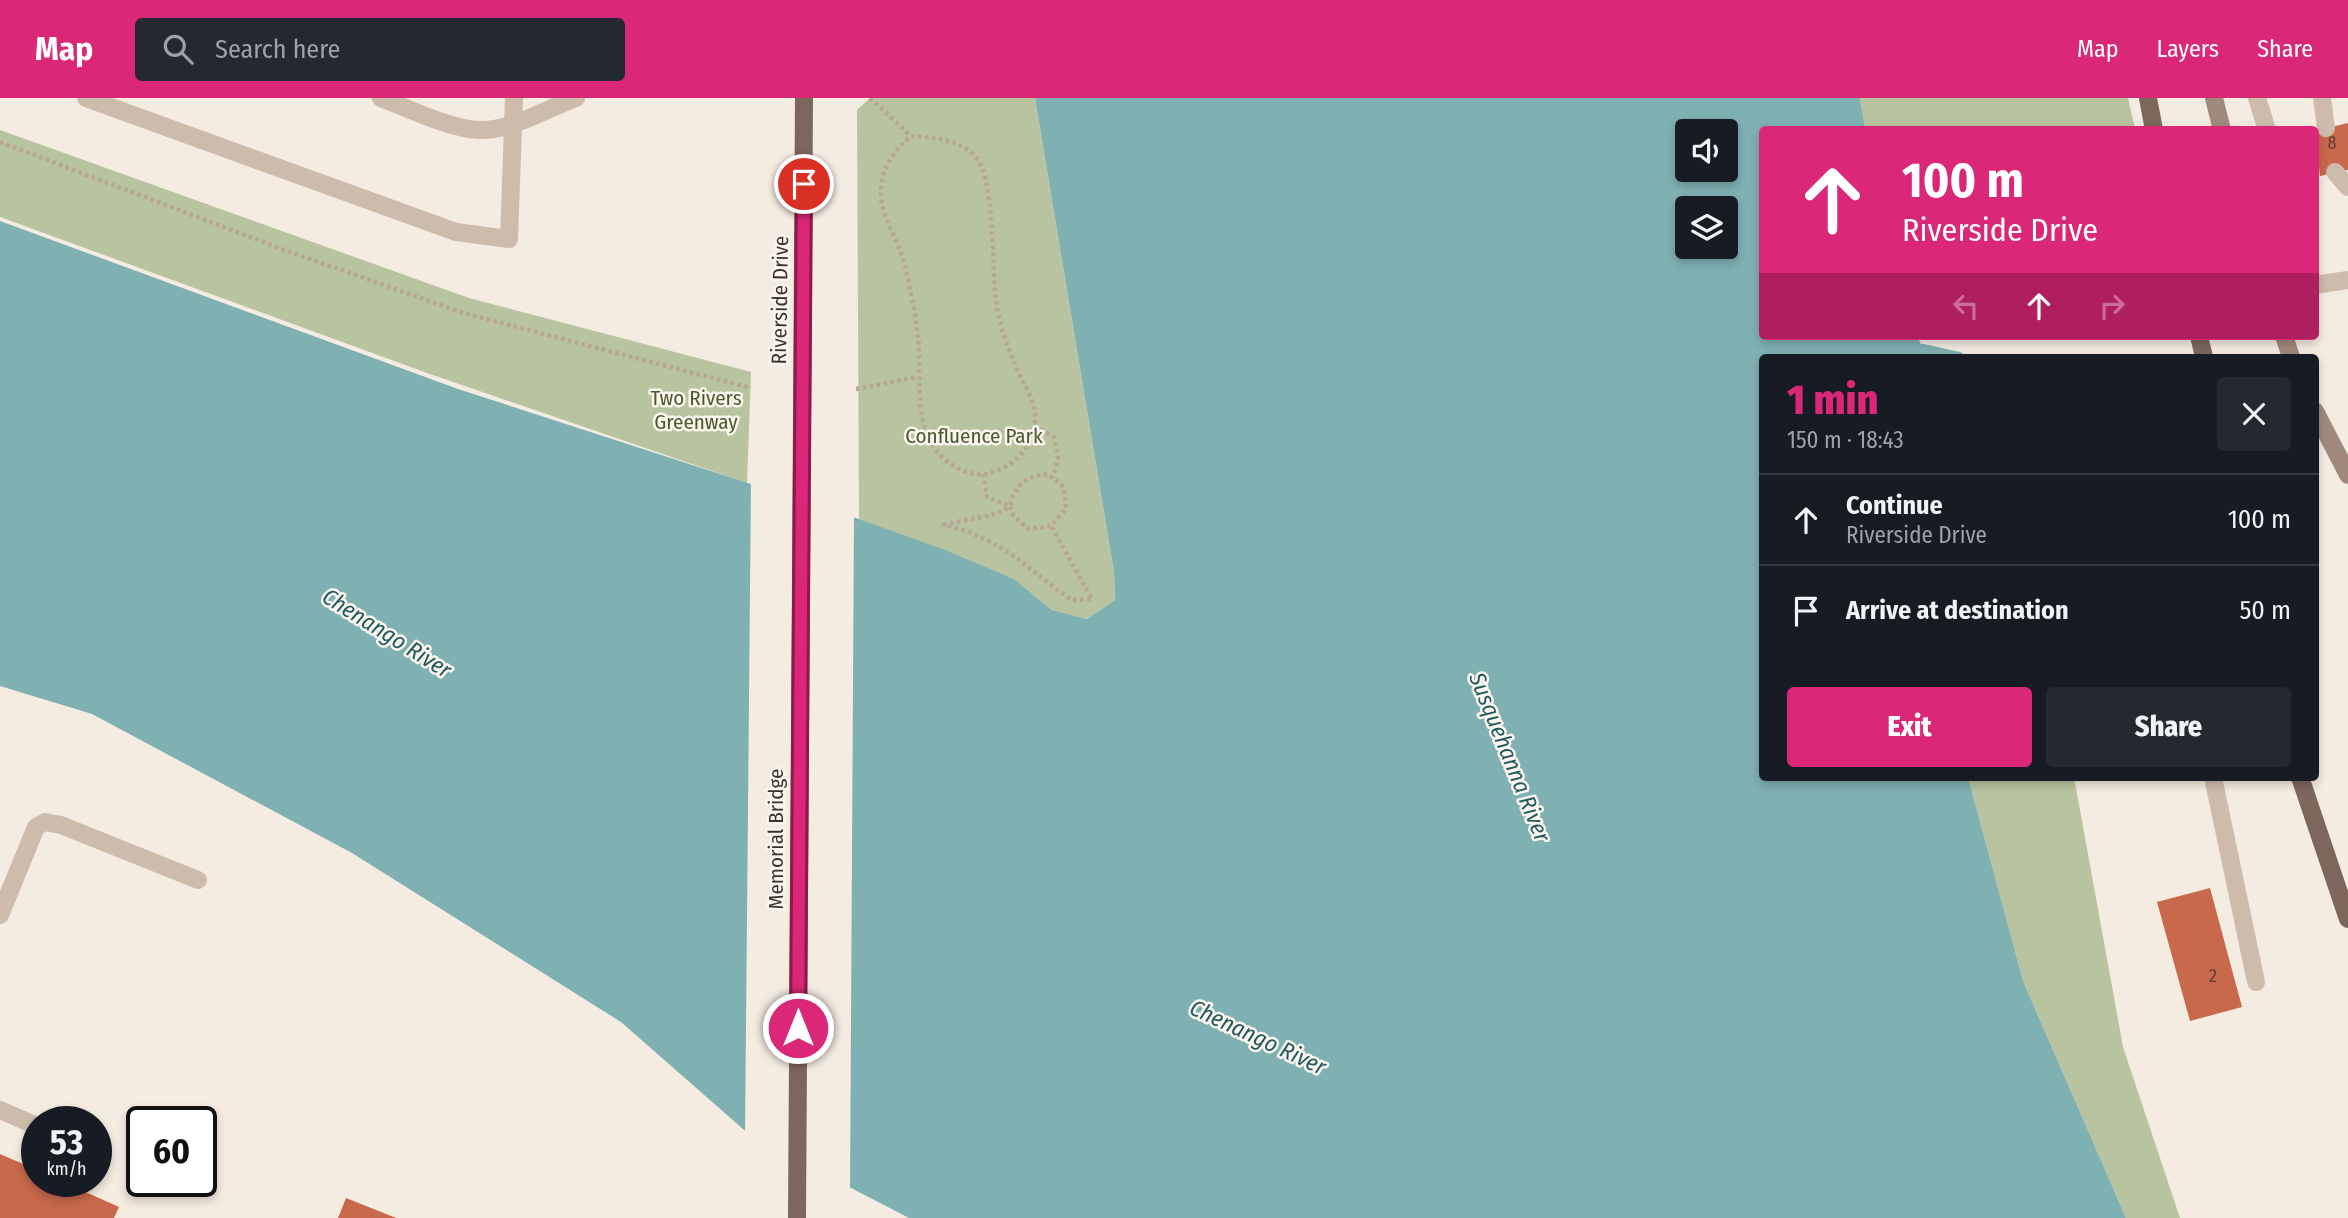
<!DOCTYPE html>
<meta charset="utf-8">
<style>
body{margin:0;font-family:"Fira Sans Condensed",sans-serif;background:#242831;color:#f1f3f6;height:100vh;display:flex;flex-direction:column;font-size:26px;white-space:nowrap}
*{box-sizing:border-box;margin:0}
p{font-size:23px;color:#9ea1a6}
.icon{flex:none;width:38px;height:38px;fill:none;stroke:currentColor;stroke-width:2;stroke-linecap:round;stroke-linejoin:round}
.map{position:relative;flex:1;overflow:hidden}
.side{position:absolute;left:1759px;top:256px;width:560px;height:427px;display:flex;flex-direction:column;background:#171b24;border-radius:7px;box-shadow:0 4px 10px #0003}
.side>*{flex:none}
.top-card{position:absolute;left:1759px;top:28px;width:560px;height:214px;border-radius:7px;box-shadow:0 4px 10px #0003;background:#db2777;color:#fff;overflow:hidden}
.fabs{position:absolute;left:1675px;top:21px;display:grid;gap:14px}
.fabs a{display:grid;place-items:center;width:63px;height:63px;border-radius:7px;background:#171b24;box-shadow:0 4px 10px #0003;font-size:35px}
.speed{position:absolute;left:21px;top:1008px;display:flex;gap:14px;font-size:35px;font-weight:700;text-align:center}
.speed>*{display:grid;place-content:center;width:91px;height:91px;border-radius:50%;background:#171b24;box-shadow:0 4px 10px #0003;line-height:1}
.speed small{font-size:18px;font-weight:400}
.speed .limit{border:4px solid #111;border-radius:10px;background:#fff;color:#111}
.pin{position:absolute;display:grid;place-items:center;width:60px;height:60px;color:#fff;margin:-30px;border:4px solid #fff;border-radius:50%;box-shadow:0 2px 7px #0007}
.me{position:absolute;width:77px;margin:-38px;rotate:0deg;stroke-linejoin:round;filter:drop-shadow(0 0 5px #0008)}
.turn{display:flex;align-items:center;gap:24px;height:147px;padding:0 28px;font-size:32px}
.turn .icon{width:91px;height:91px;stroke-width:2.5}
.turn b{display:block;font-size:49px;line-height:60px}
.lanes{display:flex;align-items:center;height:66px;padding:0 28px;background:#0003;justify-content:center;gap:35px;direction:ltr}
.lanes .off{opacity:.35}
.round{display:grid;place-items:center;flex:none;width:74px;height:74px;border-radius:7px;background:#242831}
.overview{display:flex;align-items:center;justify-content:space-between;height:119px;padding:0 28px}
h1{font-size:42px;font-weight:800;line-height:52px;color:#db2777}
.cta{display:flex;gap:14px;margin-top:auto;padding:14px 28px}
.cta a{flex:1;height:80px;border-radius:7px;background:#db2777;color:#fff;font-size:28px;font-weight:800;line-height:80px;text-align:center}
.cta a+a{background:#242831;color:#f1f3f6}
ul{padding:0;list-style:none}
li{display:flex;align-items:center;gap:21px;height:91px;padding:0 28px;border-top:2px solid #363941}
li div{flex:1}
li b{display:block;font-size:26px}
li em{font-style:normal}
header{display:flex;align-items:center;gap:42px;box-sizing:border-box;height:98px;padding:0 35px;background:#db2777;color:#fff}
header strong{font-size:33px}
nav{display:flex;gap:38px;margin-inline-start:auto;font-size:24px}
.search{width:490px;height:63px;background:#242831;display:flex;align-items:center;gap:18px;box-sizing:border-box;padding:0 24px;border-radius:7px;color:#9ea1a6;font-size:26px}
.map>svg:first-child{display:block}
</style>
<header>
<strong>Map</strong>
<div class="search"><svg class="icon" aria-label="search" viewBox="0 0 24 24"><circle cx="10" cy="10" r="6"/><path d="M15 15l6 6"/></svg>Search here</div>
<nav><a>Map</a><a>Layers</a><a>Share</a></nav>
</header>
<div class="map">
<svg width="2348" height="1120" viewBox="0 0 2348 1120">
<rect width="100%" height="100%" fill="#f4ebe1"/>
<!-- green -->
<g fill="#b8c4a0">
<polygon points="870,0 1035,0 1114,474 1115,502 1087,521 1052,512 1014,481 859,421 857,12"/>
<polygon points="1860,0 2128,0 2135,31 1865,31"/>
<polygon points="0,32 469,200 751,274 747,385 427,275 0,119"/>
<polygon points="1968,679 2074,679 2123,949 2180,1120 2126,1120 2023,883"/>
</g>
<!-- water -->
<path fill="#7fb0b2" fill-rule="evenodd" d="M1035,0H1860L1865,31L1762,32V238H1917L1927,259H1762V679H1968L2023,883L2126,1120H909L751,1038L621,924L352,755L92,616L0,588V123L458,291L859,421L945,452L1014,481L1052,512L1087,521L1115,502L1114,474ZM1687,33H1726V72H1687ZM1687,110H1726V149H1687Z"/>
<!-- pier -->
<polygon fill="#f4ebe1" points="751,383 854,416 850,1092 745,1038"/>
<g fill="none" stroke-linecap="round" stroke-linejoin="round">
<!-- stream -->
<polyline stroke="#7fb0b2" stroke-width="10" points="1910,252 1923,251 1959,259"/>
</g>
<!-- building -->
<g fill="#c8694b">
<polygon points="2348,25 2348,72 2320,78 2315,33"/>
<polygon points="2210,790 2242,909 2190,923 2157,804"/>
<polygon points="0,1056 37,1072 37,1083 61,1083 119,1109 114,1120 0,1120"/>
<polygon points="346,1100 396,1120 338,1120"/>
</g>
<g fill="none" stroke-linecap="round" stroke-linejoin="round">
<!-- path -->
<g stroke="#b9a596" stroke-width="4.5" stroke-dasharray="3.5 3.5" stroke-linecap="butt">
<polyline points="870,0 911,38"/>
<path d="M911,38C932,39 959,41 975,58C996,80 991,169 996,202C999,227 1008,251 1018,273C1023,285 1035,303 1035,317C1037,347 1014,370 986,376C966,379 943,364 933,348C913,315 922,274 918,239C915,213 910,186 903,161C896,138 879,115 881,91C883,67 894,53 911,38Z"/>
<polyline points="0,44 279,150 463,215 751,290"/>
<polyline points="856,291 917,279"/>
<polyline points="1034,328 1054,339 1058,358 1053,380"/>
<path d="M983,376L987,399L1010,408C1015,386 1026,378 1048,376L1064,389L1066,411L1051,428L1028,431L1013,417L1010,408C995,420 964,421 944,427C999,439 1027,470 1071,502L1092,501L1051,428"/>
</g>
<!-- lane -->
<g stroke="#cdbbac" stroke-width="18">
<polyline points="86,0 456,134 509,141 514,0"/>
<path d="M381,0C408,10 450,31 479,32C511,33 546,11 576,0"/>
<polyline points="2257,0 2267,32"/>
<polyline points="2322,0 2326,30"/>
<polyline points="2335,74 2348,89"/>
<polyline points="2315,187 2348,182"/>
<polyline points="2213,679 2256,884"/>
<polyline points="0,817 36,729 45,724 61,727 198,782"/>
<polyline points="0,1012 37,1028"/>
<polyline points="96,1053 102,1056"/>
</g>
<!-- secondary -->
<g stroke="#a18a7d" stroke-width="18">
<polyline points="2214,0 2222,32"/>
<polyline points="2284,238 2291,259"/>
<polyline points="2315,313 2348,377"/>
</g>
<!-- primary -->
<g stroke="#7d675c" stroke-width="18">
<polyline points="2148,0 2154,32"/>
<polyline points="2199,238 2204,259"/>
<polyline points="2300,679 2348,821"/>
<polyline points="797,1120 804,0"/>
</g>
</g>
<g fill="none" stroke-linecap="round" stroke-linejoin="round">
<!-- route casing -->
<g stroke="#8e194d" stroke-width="18">
<polyline id="route" points="798,930 804,86"/>
</g>
<!-- route -->
<use href="#route" stroke="#db2777" stroke-width="12"/>
</g>
<g text-anchor="middle" dominant-baseline="central" stroke-width="5" stroke-linejoin="round" paint-order="stroke">
<!-- number labels -->
<g font-size="18" fill="#5e3e33">
<text x="2332" y="45">8</text>
<text x="2213" y="878">2</text>
</g>
<!-- street labels -->
<g font-size="21" fill="#3b302b" stroke="#fbf5ee">
<text transform="translate(780 202) rotate(-89)">Riverside Drive</text>
<text transform="translate(776 741) rotate(-90)">Memorial Bridge</text>
</g>
<!-- park labels -->
<g font-size="21" fill="#4a5a2e" stroke="#fbf5ee">
<text x="696" y="300">Two Rivers<tspan x="696" dy="24">Greenway</tspan></text>
<text x="974" y="338">Confluence Park</text>
</g>
<!-- water labels -->
<g font-size="23" font-style="italic" fill="#1f5a5e" stroke="#fbf5ee">
<text transform="translate(387 535) rotate(32)">Chenango River</text>
<text transform="translate(1510 659) rotate(68)">Susquehanna River</text>
<text transform="translate(1258 939) rotate(25)">Chenango River</text>
</g>
</g>
</svg>
<div class="fabs">
<a><svg class="icon" aria-label="sound" viewBox="0 0 24 24"><path d="M4 9h4l5-4v14l-5-4H4zM17 9q2 3 0 6"/></svg></a>
<a><svg class="icon" aria-label="layers" viewBox="0 0 24 24"><path d="M12 4l9 5-9 5-9-5zM3 14l9 5 9-5"/></svg></a>
</div>
<div class="speed"><div>53<small>km/h</small></div><div class="limit">60</div></div>
<div class="pin" style="left:804px;top:86px;background:#d93025"><svg class="icon" aria-label="arrive" viewBox="0 0 24 24"><path d="M6 21V4h12l-3 4 3 4H6"/></svg></div>
<svg class="me" style="left:798px;top:930px" viewBox="-20 -20 40 40"><circle r="17" fill="#db2777" stroke="#fff" stroke-width="3"/><path d="M0-11L8 9 0 5-8 9z" fill="#fff"/></svg>
<div class="top-card">
<div class="turn"><svg class="icon" aria-label="ahead" viewBox="0 0 24 24"><path d="M12 20V5M6 11l6-6 6 6"/></svg><div><b>100 m</b>Riverside Drive</div></div>
<div class="lanes"><svg class="icon off" aria-label="left" viewBox="0 0 24 24"><path d="M17 20v-9H6M10 6l-5 5 5 5"/></svg><svg class="icon" aria-label="ahead" viewBox="0 0 24 24"><path d="M12 20V5M6 11l6-6 6 6"/></svg><svg class="icon off" aria-label="right" viewBox="0 0 24 24"><path d="M7 20v-9h11M14 6l5 5-5 5"/></svg></div>
</div>
<section class="side">
<div class="overview"><div><h1>1 min</h1><p>150 m · 18:43</p></div><a class="round"><svg class="icon" aria-label="close" viewBox="0 0 24 24"><path d="M6 6l12 12M18 6L6 18"/></svg></a></div>
<ul>
<li><svg class="icon" aria-label="ahead" viewBox="0 0 24 24"><path d="M12 20V5M6 11l6-6 6 6"/></svg><div><b>Continue</b><p>Riverside Drive</p></div><em>100 m</em></li>
<li><svg class="icon" aria-label="arrive" viewBox="0 0 24 24"><path d="M6 21V4h12l-3 4 3 4H6"/></svg><div><b>Arrive at destination</b></div><em>50 m</em></li>
</ul>
<div class="cta"><a>Exit</a><a>Share</a></div>
</section>
</div>
